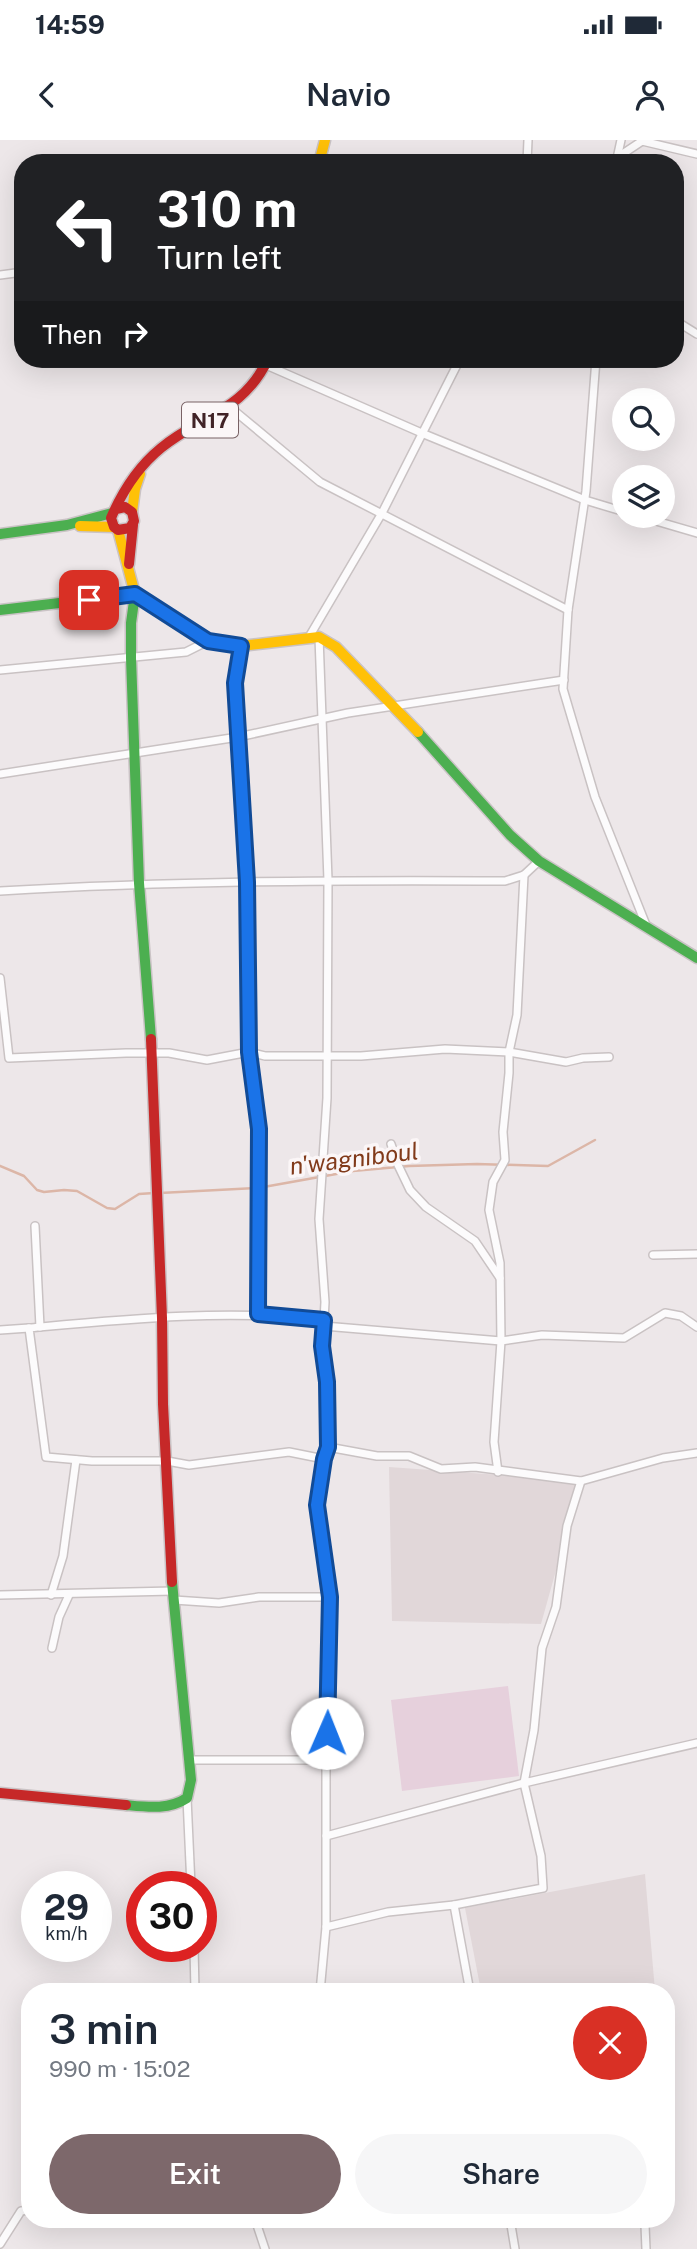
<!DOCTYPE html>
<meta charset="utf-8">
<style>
body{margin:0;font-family:"Public Sans",sans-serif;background:#f6f6f7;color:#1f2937;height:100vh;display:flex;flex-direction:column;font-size:26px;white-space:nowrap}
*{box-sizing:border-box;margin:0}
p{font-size:23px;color:#747a83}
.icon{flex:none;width:38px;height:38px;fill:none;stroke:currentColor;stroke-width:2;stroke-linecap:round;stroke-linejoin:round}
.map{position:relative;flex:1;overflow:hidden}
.details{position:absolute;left:21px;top:1843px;width:654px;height:245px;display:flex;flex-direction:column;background:#fff;border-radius:28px;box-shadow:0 7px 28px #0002}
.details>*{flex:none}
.guide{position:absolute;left:14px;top:14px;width:670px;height:214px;border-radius:28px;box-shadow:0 7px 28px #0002;background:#202124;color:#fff;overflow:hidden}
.tools{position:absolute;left:612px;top:248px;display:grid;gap:14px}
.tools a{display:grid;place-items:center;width:63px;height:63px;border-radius:50%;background:#fff;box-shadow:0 7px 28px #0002;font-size:35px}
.speed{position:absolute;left:21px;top:1731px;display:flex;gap:14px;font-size:35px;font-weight:700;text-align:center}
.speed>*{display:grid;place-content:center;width:91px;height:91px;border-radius:50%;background:#fff;box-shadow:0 7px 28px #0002;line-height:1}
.speed small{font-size:18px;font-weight:400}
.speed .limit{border:10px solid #d22;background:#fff;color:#111}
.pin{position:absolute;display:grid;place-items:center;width:60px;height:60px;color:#fff;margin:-30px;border-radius:14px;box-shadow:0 4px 10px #0006}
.me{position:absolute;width:77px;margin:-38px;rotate:1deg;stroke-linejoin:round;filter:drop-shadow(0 0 5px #0008)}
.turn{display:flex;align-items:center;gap:24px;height:147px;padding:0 28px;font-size:32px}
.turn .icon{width:91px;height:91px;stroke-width:2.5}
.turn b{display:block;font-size:49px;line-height:60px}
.then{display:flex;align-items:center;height:66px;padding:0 28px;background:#0003;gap:14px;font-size:26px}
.round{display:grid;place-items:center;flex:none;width:74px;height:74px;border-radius:37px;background:#f6f6f7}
.head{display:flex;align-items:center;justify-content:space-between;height:119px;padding:0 28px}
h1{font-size:42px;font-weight:600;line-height:52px}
.cta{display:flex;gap:14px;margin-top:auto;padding:14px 28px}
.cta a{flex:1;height:80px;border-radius:42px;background:#7d686b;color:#fff;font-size:28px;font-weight:600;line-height:80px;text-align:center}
.cta a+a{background:#f6f6f7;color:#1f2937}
.status{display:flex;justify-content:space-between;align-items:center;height:49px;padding:0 35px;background:#fff;direction:ltr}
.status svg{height:19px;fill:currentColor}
header{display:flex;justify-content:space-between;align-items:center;height:91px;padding:0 28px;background:#fff;font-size:32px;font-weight:600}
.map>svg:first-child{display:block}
</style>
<div class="status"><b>14:59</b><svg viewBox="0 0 49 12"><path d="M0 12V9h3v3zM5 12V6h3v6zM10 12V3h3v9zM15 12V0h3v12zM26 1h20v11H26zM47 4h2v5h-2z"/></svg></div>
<header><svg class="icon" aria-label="back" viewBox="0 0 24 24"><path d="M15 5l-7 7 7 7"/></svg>Navio<svg class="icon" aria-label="person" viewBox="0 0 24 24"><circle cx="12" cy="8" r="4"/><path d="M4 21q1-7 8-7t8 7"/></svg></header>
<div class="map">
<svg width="697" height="2109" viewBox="0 0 697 2109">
<rect width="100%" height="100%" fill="#ede7e9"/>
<!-- built -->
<g fill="#e1d7d9">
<polygon points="389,1327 581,1341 541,1484 392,1481"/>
<polygon points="645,1734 655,1851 481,1851 465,1768"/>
</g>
<!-- green -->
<polygon fill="#e6d0dc" points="508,1546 519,1636 402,1651 391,1560"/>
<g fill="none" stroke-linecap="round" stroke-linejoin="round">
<!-- stream -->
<g stroke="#dcb6a7" stroke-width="2.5">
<polyline points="0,1026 24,1036 37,1050 44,1052 64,1050 77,1051 107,1068 115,1069 139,1054 154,1053"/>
<polyline points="160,1053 258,1048 353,1031 409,1026 477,1024 548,1026 595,1000"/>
</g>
<!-- street casing -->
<g stroke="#c9c2c3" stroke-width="10">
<g id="street">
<polyline points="618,17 642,1 697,14"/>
<polyline points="527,23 528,0"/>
<polyline points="616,23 621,0"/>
<polyline points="0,135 23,132"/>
<polyline points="676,181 697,194"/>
<polyline points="596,219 586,351 568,470 563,549 595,657 646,785"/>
<polyline points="266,225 424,294 585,360 625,372"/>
<polyline points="231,268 320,342 568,470"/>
<polyline points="639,376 697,393"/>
<polyline points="309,497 382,373 460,219"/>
<path d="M319,497L328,740L327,958L319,1079L325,1162L324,1180C226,1169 127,1179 29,1188L46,1317L92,1321H167L189,1325L289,1312L324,1319"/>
<polyline points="241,506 235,543 247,742 249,912 259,989 258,1174"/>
<polyline points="0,530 186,512 208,501"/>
<polyline points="0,634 238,597 348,573 564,540"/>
<path d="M0,751C168,741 336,740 505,741L524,735L539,721"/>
<polyline points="0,838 9,918 126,913 169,913 207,920 249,912 265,916 361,916 445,909 509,912 566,922 583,918 609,917"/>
<polyline points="391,1004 398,1025 410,1050 426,1067 475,1101 500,1138"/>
<polyline points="35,1086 40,1187"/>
<polyline points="653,1115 697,1114"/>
<polyline points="324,1186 501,1201 542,1195 624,1198 665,1173 681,1176 697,1187"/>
<polyline points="0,1190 29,1188"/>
<polyline points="328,1307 377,1316 409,1316 441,1329 475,1327 581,1341 663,1318 697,1313"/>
<polyline points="498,1332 494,1302 501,1201 500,1123 489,1070 493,1042 505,1020 503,992 509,933 509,912 517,875 524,735"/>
<polyline points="581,1341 567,1386 556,1467 542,1508 534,1590 524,1643 697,1603"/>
<polyline points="0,1455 173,1451"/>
<polyline points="51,1455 63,1416 76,1320"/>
<polyline points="174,1460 219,1463 259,1457 330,1457"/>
<polyline points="52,1508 59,1477 69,1455"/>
<polyline points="188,1620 326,1620 330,1457 317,1365 324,1319 328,1307 327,1243 322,1206 324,1180"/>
<polyline points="187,1658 191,1746"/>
<polyline points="326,1696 524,1643 541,1716 543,1748 454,1765"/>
<polyline points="326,1787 388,1772 454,1765 470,1852"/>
<polyline points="194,1806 195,1852"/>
<polyline points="320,1852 326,1787 326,1620"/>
<polyline points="255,2079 265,2109"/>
<polyline points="510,2079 515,2109"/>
<polyline points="645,2085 646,2109"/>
<polyline points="0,2104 21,2071 30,2070"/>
</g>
</g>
<!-- fast casing -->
<g stroke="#cac3c5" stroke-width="13">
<g id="fast">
<polyline points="0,394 67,385 112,373"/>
<polyline points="0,470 135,454 131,483 131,518 139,743 151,899"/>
<polyline points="418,592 510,695 539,721 697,818"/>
<path d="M126,1665C147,1667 169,1670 187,1658L191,1640L172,1442"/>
</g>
</g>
<!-- slow casing -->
<g stroke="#cac3c5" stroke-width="13">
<g id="slow">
<polyline points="319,23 325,0"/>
<polyline points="132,372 135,349 140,334"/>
<polyline points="80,386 114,387"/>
<polyline points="118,390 135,454 208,501 241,506 319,497 336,507 418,592"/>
</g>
</g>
<!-- jam casing -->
<g stroke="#cac3c5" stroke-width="13">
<g id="jam">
<path d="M116,369L125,367L132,372L134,381L130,388L118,390L114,387L111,378C122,352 139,326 161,308C201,275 243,272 268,219"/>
<polyline points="129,424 133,385"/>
<polyline points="151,899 162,1178 163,1264 172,1442"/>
<polyline points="0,1653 126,1665"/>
</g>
</g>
<!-- street -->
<use href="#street" stroke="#fcfbfc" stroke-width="7"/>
<!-- fast -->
<use href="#fast" stroke="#4caf50" stroke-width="10"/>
<!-- slow -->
<use href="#slow" stroke="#ffc107" stroke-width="10"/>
<!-- jam -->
<use href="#jam" stroke="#c62828" stroke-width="10"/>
</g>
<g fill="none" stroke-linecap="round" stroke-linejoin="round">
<!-- route casing -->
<g stroke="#114b97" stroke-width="18">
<polyline id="route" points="89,460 135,454 208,501 241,506 235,543 247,742 249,912 259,989 258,1174 324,1180 322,1206 327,1242 328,1307 324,1319 317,1365 330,1457 327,1593"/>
</g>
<!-- route -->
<use href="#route" stroke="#1a73e8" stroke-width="12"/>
</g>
<g text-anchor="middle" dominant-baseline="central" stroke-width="7" stroke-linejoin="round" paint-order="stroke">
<!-- shield labels -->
<rect fill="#fbf6f7" stroke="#796265" stroke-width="2" x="182" y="262.5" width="56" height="35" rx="5"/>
<g font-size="21" font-weight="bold" fill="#412327">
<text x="210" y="280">N17</text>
</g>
<!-- water labels -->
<g font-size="24" font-style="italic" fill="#813a1a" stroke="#fbf6f7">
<text transform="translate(354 1018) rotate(-7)">n'wagniboul</text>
</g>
</g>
</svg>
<div class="tools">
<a><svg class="icon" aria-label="search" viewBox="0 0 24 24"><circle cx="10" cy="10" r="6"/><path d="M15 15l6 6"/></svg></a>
<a><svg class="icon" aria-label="layers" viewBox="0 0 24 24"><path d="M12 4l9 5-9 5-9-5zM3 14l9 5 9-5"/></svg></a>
</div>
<div class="speed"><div>29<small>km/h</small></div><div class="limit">30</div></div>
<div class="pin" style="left:89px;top:460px;background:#d93025"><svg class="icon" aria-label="arrive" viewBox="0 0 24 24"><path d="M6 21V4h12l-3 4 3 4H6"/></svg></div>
<svg class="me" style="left:327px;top:1593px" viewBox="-20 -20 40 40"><circle r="19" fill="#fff"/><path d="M0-13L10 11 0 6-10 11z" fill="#1a73e8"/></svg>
<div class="guide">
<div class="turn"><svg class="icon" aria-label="left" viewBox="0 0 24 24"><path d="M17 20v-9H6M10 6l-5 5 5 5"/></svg><div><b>310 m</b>Turn left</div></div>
<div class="then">Then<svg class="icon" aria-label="right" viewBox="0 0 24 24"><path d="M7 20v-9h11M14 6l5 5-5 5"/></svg></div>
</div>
<section class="details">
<div class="head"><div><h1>3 min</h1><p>990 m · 15:02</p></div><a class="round" style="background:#d93025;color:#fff"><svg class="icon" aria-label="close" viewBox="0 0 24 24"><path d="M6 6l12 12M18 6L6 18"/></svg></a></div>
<div class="cta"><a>Exit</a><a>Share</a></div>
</section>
</div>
